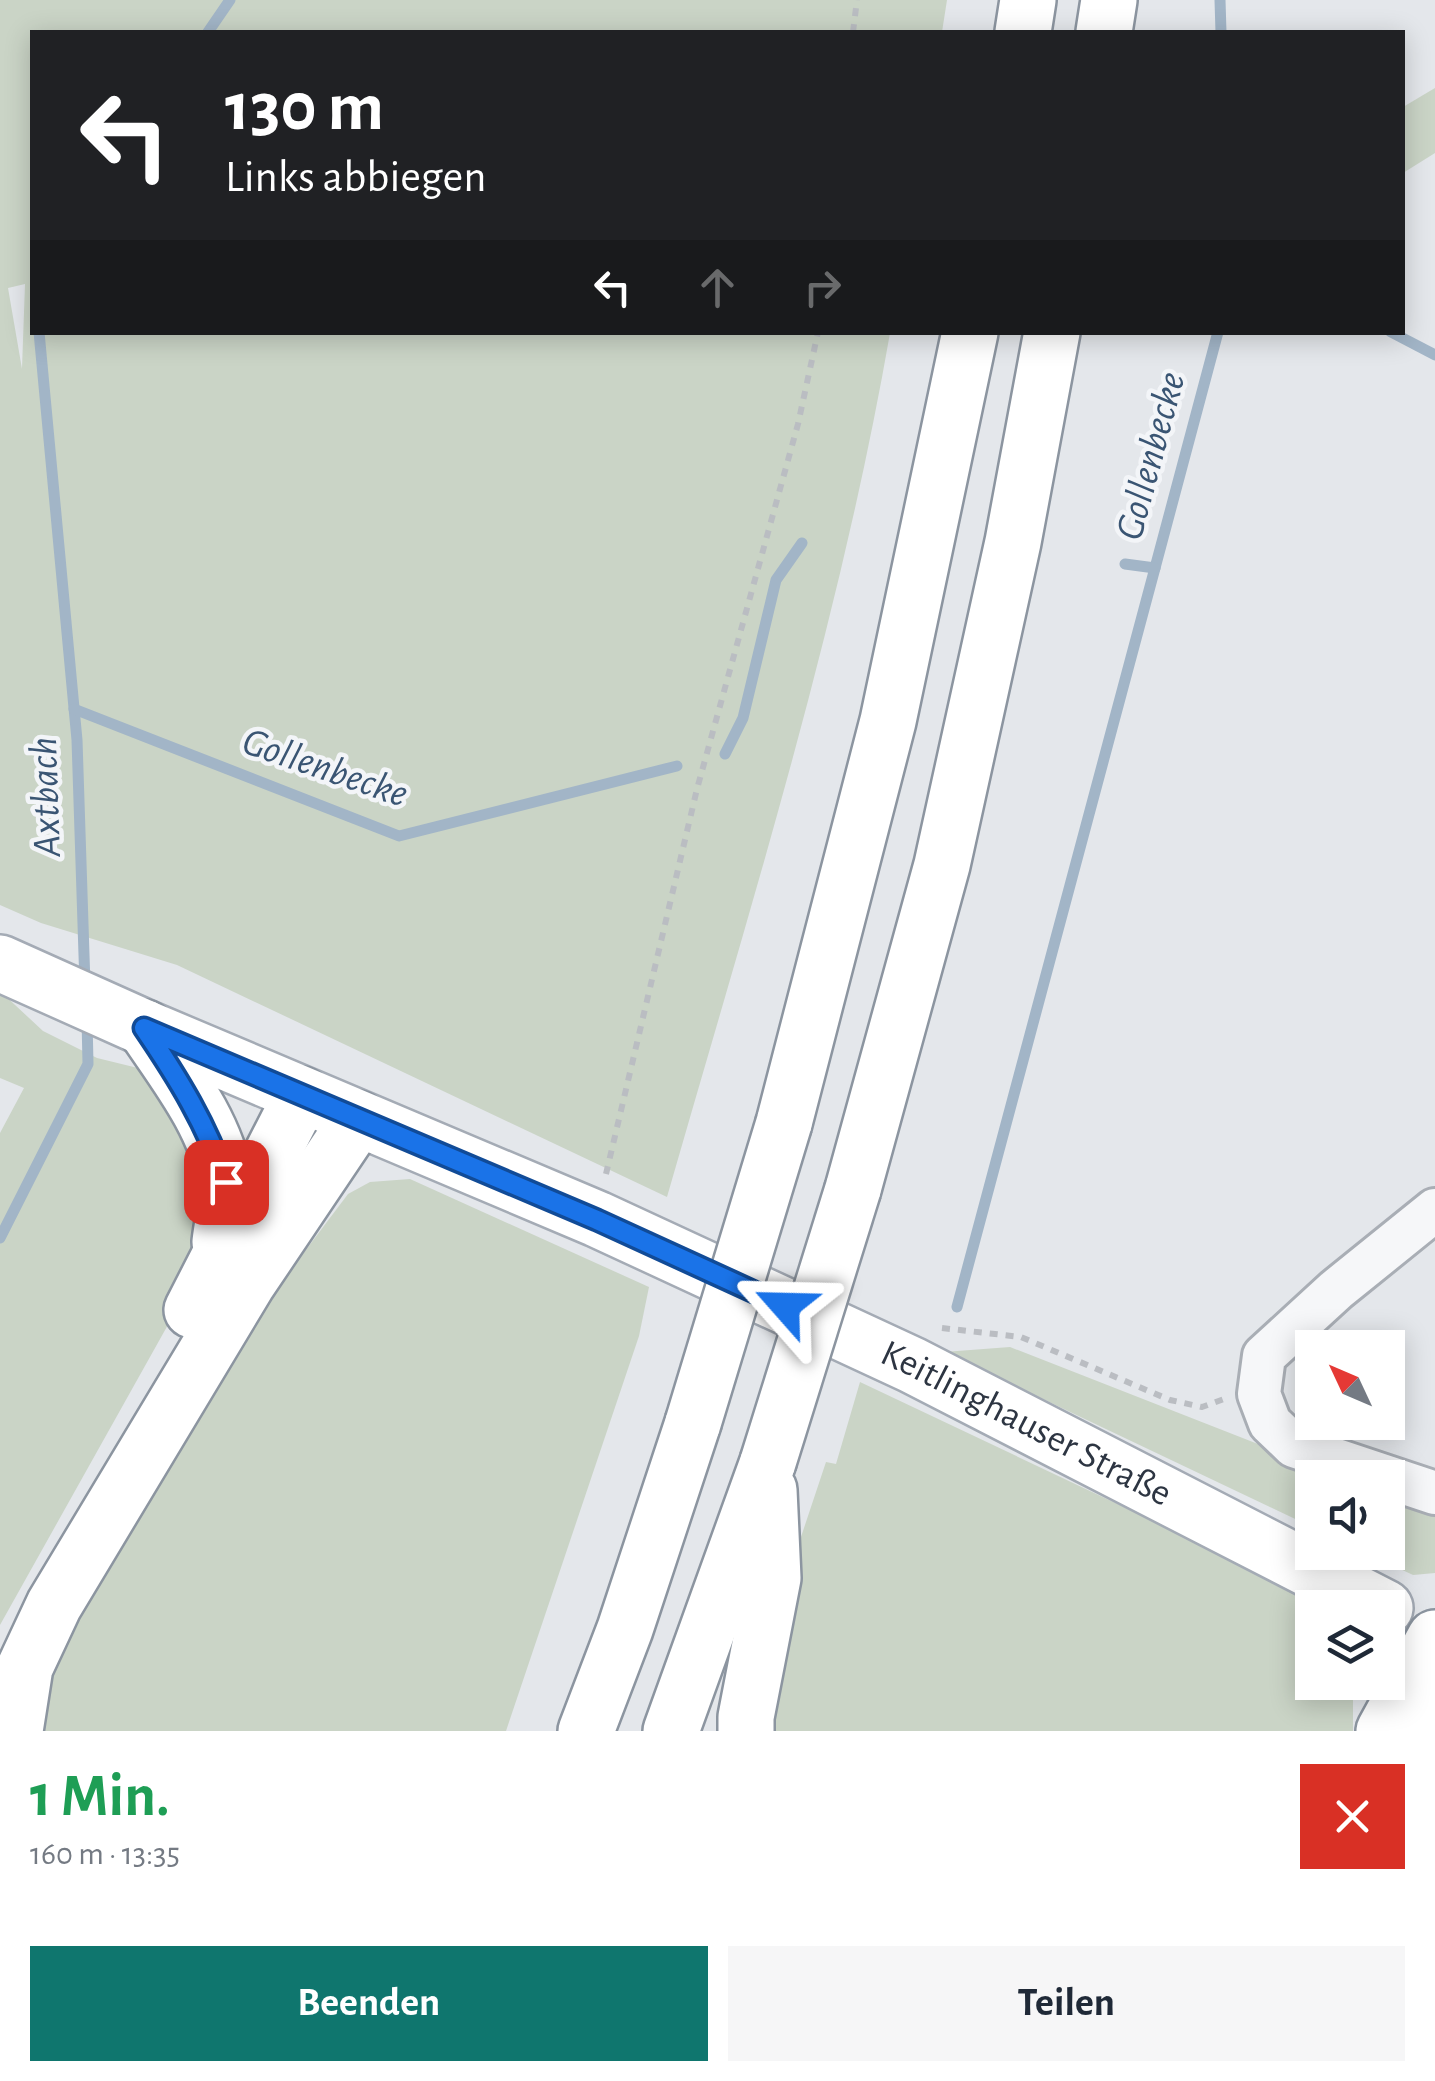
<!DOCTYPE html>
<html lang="de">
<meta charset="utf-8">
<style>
body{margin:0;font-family:"Alegreya Sans",sans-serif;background:#f6f6f7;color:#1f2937;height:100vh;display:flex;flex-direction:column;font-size:38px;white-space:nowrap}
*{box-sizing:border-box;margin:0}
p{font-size:32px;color:#747a83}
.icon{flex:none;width:55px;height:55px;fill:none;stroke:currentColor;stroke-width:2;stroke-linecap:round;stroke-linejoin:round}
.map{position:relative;height:1731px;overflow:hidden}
.side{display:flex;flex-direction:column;background:#fff;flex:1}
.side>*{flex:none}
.guide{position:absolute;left:30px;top:30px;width:1375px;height:305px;border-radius:0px;box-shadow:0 5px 25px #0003;background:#202124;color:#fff;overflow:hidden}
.needle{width:65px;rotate:314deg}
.buttons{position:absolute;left:1295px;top:1330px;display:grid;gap:20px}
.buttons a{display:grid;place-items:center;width:110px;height:110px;border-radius:0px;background:#fff;box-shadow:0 5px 25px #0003;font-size:50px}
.pin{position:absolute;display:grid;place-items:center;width:85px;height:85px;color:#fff;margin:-42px;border-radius:20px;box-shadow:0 5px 15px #0006}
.me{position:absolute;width:110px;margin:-55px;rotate:295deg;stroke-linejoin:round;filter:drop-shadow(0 0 8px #0008)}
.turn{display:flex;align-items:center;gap:35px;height:210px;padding:0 30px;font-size:45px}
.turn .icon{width:130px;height:130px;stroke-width:2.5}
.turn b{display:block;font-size:70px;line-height:85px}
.lanes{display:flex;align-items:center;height:95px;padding:0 30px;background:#0003;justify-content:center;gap:50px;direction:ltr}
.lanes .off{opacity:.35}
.round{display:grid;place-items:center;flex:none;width:105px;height:105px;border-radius:0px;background:#f6f6f7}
.head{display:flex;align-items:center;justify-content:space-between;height:170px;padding:0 30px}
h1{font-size:60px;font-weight:700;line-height:75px;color:#1e9e55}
.button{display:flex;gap:20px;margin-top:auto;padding:20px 30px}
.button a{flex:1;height:115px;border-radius:0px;background:#0f766e;color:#fff;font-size:40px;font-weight:700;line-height:115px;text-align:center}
.button a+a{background:#f6f6f7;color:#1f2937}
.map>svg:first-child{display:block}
</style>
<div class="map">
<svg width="1435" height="1731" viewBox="0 0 1435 1731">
<rect width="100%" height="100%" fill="#e4e7eb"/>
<!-- green -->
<g fill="#cad4c6" fill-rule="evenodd">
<path d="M0,0H947L942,32H32V332L890,333C839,626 749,911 667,1197L177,965L41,923L0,905ZM25,284L22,368V369L8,288Z"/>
<polygon points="1435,88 1435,153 1403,173 1403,107"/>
<polygon points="0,991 43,1031 97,1058 146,1070 209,1176 200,1256 169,1323 0,1625 0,1133 24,1088 0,1078"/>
<polygon points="410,1179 649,1287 639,1336 506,1731 26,1731 34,1671 210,1377 348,1194 370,1182"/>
<polygon points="1010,1347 1342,1477 1312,1478 1312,1527 944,1352"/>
<polygon points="860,1382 1280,1581 1311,1600 1317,1607 1312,1608 1312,1682 1353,1683 1353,1731 758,1731 789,1573 826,1462 836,1464"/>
<polygon points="1388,1495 1435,1514 1435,1573 1413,1575 1366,1553 1388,1552"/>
</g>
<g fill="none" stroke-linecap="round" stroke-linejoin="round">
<!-- stream -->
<g stroke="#a2b5c7" stroke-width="11">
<polyline points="1220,0 1221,32"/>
<polyline points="208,32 230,0"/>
<polyline points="39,332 77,740 85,985"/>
<polyline points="1391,332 1435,355"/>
<polyline points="1125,564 1155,568 1218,332"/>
<polyline points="74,709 399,836 677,766"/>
<polyline points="725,754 743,718 776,580 802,543"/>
<polyline points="0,1238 88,1064 87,1019"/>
<polyline points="957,1307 1155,568"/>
</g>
<!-- minor casing -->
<g stroke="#a9aeb5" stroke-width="48">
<polyline id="minor" points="1435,1210 1336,1290 1264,1356 1259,1394 1270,1423 1294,1446 1435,1493"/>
</g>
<!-- major casing -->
<g stroke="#a4abb5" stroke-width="60">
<g id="major">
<path id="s1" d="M0,963L145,1028L597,1219L912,1365L1385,1608"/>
</g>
</g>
<!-- highway casing -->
<g stroke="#8c95a0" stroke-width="60">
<g id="highway">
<polyline points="1023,32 1028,0"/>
<polyline points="1104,32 1109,0"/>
<path d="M145,1028C175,1073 216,1124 225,1180C229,1198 222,1223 220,1242"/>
<polyline points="784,1123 888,721 970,332"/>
<polyline points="853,1189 942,865 1013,542 1052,332"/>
<polyline points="192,1310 302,1095"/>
<polyline points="1335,1581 1348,1608"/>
<polyline points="15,1731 25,1667 54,1605 247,1284 358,1119"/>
<polyline points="586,1731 625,1629 693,1423"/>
<polyline points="671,1731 768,1462"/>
<polyline points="746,1731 746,1717 773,1578 769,1490"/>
<polyline points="1384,1731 1435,1638"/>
<polyline points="1428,1731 1435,1719"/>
</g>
</g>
<!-- path -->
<g stroke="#babdc2" stroke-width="6" stroke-dasharray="8 8" stroke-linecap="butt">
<polyline points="853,32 857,0"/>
<polyline points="606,1174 697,789 798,424 818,332"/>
<polyline points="942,1328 1021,1337 1170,1400 1202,1407 1224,1399"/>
</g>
<!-- minor -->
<use href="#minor" stroke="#f6f7f9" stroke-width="42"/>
<!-- major -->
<use href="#major" stroke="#fff" stroke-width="55"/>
<!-- highway -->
<use href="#highway" stroke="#fff" stroke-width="55"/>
<!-- highway-bridge casing -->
<g stroke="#8c95a0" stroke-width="60" stroke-linecap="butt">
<g id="highway-bridge">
<polyline points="693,1423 784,1123"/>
<polyline points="768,1462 853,1189"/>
</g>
</g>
<!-- highway-bridge -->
<use href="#highway-bridge" stroke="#fff" stroke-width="55"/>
</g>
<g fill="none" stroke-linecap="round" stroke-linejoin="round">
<!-- route casing -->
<g stroke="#114b97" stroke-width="25">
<path id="route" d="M226,1182C207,1125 178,1078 144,1028L597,1220L785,1306"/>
</g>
<!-- route -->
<use href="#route" stroke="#1a73e8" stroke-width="18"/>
</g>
<g text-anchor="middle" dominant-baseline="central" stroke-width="9" stroke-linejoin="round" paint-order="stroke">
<!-- street labels -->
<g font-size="38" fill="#2d3542" stroke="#f3f5f8">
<text stroke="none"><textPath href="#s1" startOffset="1125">Keitlinghauser Straße</textPath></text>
</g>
<!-- water labels -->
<g font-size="40" font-style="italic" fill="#3a5573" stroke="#f3f5f8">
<text transform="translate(1151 456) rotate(-75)">Gollenbecke</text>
<text transform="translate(325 768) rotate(19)">Gollenbecke</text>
<text transform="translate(46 797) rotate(-92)">Axtbach</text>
</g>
</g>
</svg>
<div class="buttons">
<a><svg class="needle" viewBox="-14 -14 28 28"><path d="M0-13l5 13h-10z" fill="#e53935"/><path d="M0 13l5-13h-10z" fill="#747a83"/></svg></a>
<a><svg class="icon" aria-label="sound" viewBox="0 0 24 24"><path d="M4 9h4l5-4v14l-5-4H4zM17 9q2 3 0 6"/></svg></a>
<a><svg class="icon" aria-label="layers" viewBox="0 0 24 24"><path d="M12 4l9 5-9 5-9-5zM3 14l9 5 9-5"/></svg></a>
</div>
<div class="pin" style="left:226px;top:1182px;background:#d93025"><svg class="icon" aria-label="arrive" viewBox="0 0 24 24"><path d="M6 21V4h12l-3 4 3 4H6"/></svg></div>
<svg class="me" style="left:785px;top:1306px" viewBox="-20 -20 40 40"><path d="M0-17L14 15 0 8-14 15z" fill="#1a73e8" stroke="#fff" stroke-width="4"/></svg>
<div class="guide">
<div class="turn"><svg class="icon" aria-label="left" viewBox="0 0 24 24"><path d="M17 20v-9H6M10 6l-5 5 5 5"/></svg><div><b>130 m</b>Links abbiegen</div></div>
<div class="lanes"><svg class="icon" aria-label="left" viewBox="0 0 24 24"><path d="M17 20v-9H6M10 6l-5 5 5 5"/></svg><svg class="icon off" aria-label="ahead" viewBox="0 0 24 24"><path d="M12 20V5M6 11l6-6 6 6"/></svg><svg class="icon off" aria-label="right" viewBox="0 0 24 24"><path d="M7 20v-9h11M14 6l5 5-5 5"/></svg></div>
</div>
</div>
<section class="side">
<div class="head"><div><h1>1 Min.</h1><p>160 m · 13:35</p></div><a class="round" style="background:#d93025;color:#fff"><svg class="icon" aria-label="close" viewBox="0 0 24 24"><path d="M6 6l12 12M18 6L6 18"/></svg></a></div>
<div class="button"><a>Beenden</a><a>Teilen</a></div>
</section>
